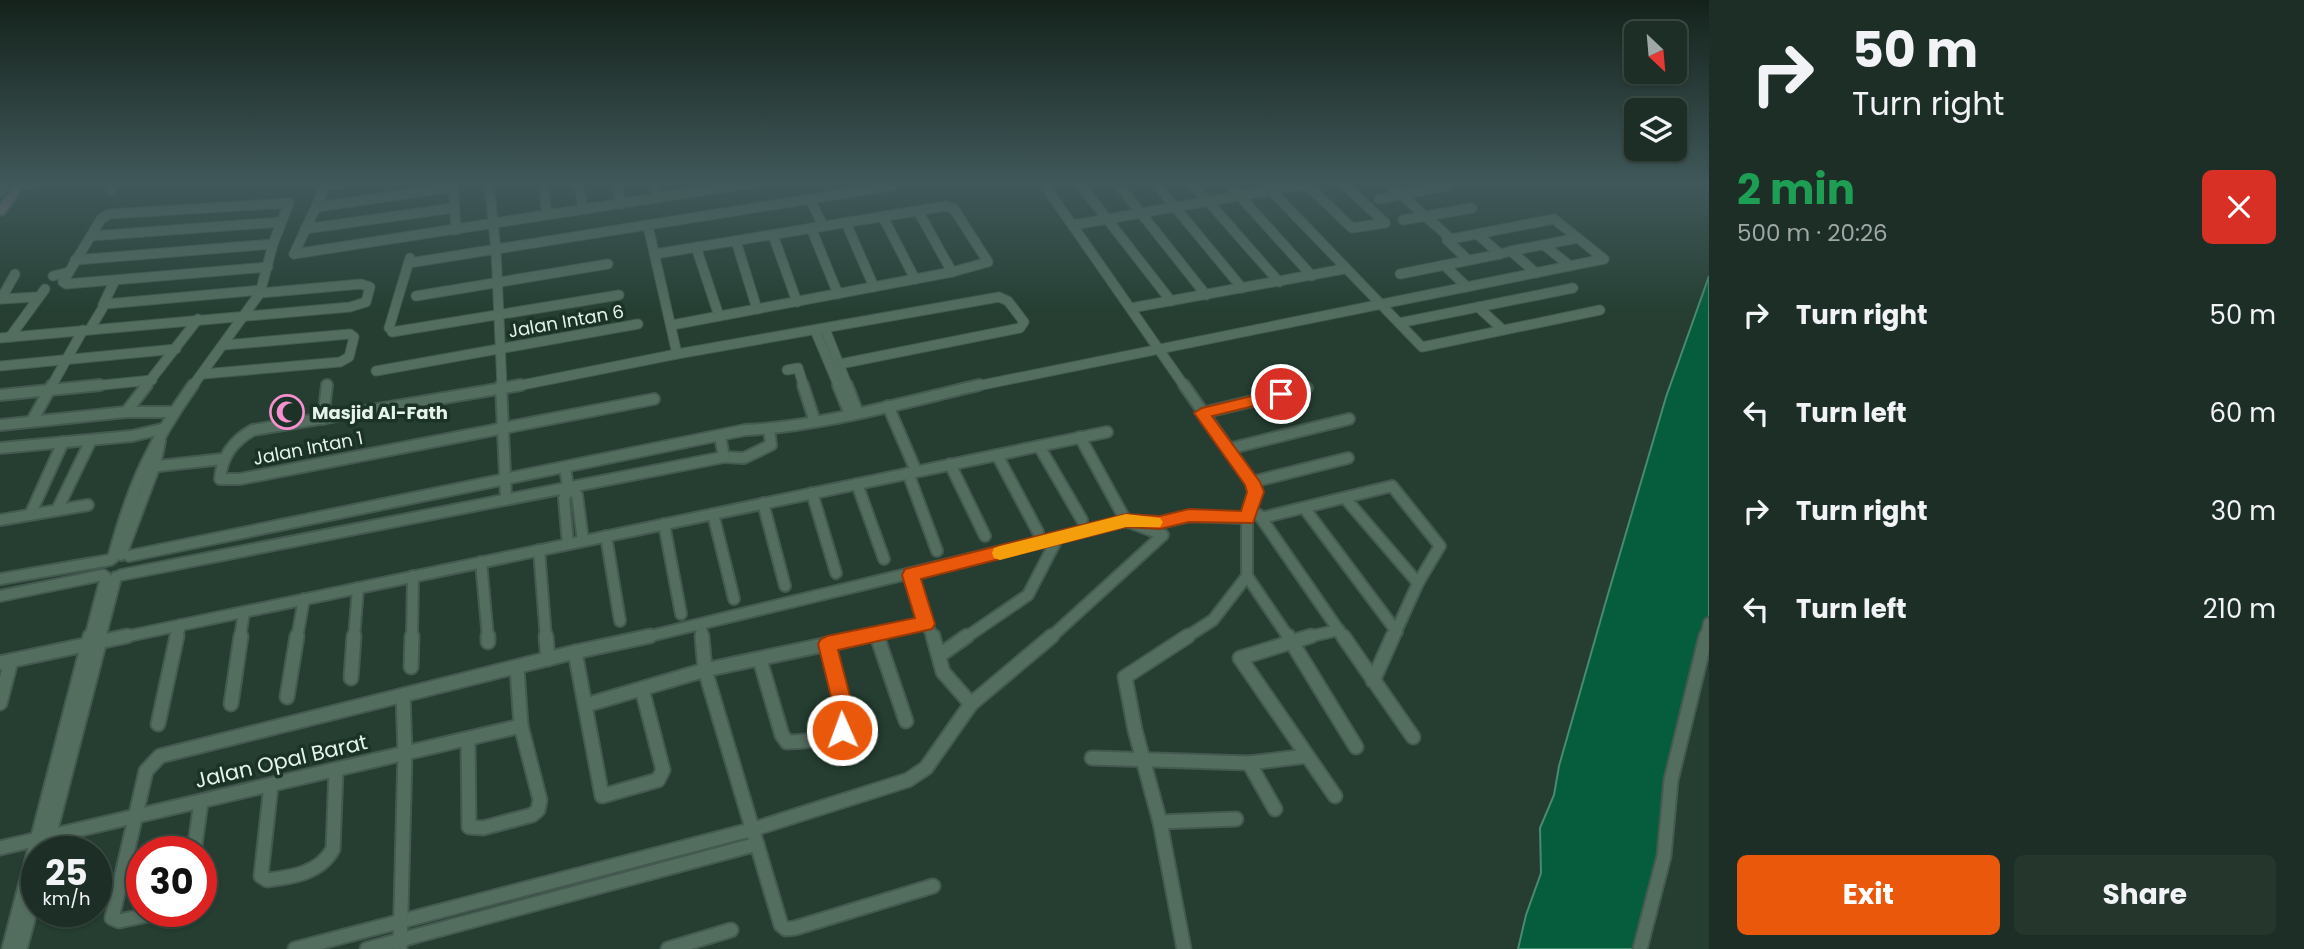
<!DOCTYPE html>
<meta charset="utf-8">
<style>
body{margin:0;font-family:Poppins,sans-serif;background:#25362d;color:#f1f3f6;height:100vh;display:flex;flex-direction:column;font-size:26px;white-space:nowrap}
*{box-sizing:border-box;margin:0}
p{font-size:23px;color:#a0a8a7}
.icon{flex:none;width:38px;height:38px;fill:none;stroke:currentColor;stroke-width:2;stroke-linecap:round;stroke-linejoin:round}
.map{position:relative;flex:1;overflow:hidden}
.drawer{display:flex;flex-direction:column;background:#1c2e25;width:595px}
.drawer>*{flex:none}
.banner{background:#1c2e25;color:#f1f3f6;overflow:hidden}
.needle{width:46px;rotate:154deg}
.controls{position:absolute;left:1624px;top:21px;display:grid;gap:14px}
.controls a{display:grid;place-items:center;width:63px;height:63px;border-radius:10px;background:#1c2e25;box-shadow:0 2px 5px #0004,0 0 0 2px #3a4a42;font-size:35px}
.speed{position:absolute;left:21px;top:836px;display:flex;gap:14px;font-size:35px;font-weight:700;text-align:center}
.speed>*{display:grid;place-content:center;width:91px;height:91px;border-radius:50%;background:#1c2e25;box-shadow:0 2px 5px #0004,0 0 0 2px #3a4a42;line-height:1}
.speed small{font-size:18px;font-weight:400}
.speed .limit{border:10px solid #d22;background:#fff;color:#111}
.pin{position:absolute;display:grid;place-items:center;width:60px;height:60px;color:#fff;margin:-30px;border:4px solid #fff;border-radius:50%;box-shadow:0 2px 7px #0007}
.me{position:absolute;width:77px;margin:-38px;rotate:358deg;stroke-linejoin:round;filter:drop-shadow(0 0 5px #0008)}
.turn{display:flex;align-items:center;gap:24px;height:147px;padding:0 28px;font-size:32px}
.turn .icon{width:91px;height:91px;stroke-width:2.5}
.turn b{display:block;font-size:49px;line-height:60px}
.round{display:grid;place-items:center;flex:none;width:74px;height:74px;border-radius:10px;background:#25362d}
.summary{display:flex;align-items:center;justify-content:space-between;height:119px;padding:0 28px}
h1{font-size:42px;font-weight:700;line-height:52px;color:#1e9e55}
.button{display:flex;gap:14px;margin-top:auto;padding:14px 28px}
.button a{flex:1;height:80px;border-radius:10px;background:#ea580c;color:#fff;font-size:28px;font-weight:700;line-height:80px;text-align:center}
.button a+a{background:#25362d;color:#f1f3f6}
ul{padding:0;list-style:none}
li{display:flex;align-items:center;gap:21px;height:98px;padding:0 28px}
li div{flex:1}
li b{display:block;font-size:26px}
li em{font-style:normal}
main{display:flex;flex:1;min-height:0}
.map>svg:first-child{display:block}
</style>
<main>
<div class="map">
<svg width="1709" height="949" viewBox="0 0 1709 949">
<rect width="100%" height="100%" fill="#253e31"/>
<!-- water -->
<polygon fill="#065d3d" stroke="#498a71" stroke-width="2" points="1709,276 1709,623 1671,780 1664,856 1640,949 1518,949 1526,915 1541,873 1540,828 1554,795 1559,766 1606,601 1666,397"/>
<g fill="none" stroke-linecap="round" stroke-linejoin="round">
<!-- street-far2 casing -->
<g stroke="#445a50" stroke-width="11">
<g id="street-far2">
<polyline points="453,183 456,230"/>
<polyline points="489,183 496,250 502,387"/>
<polyline points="543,183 547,215"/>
<polyline points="579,183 583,209"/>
<polyline points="617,183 621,204"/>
<polyline points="654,183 658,198"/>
<polyline points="1043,183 1185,387"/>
<polyline points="1079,183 1171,301"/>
<polyline points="1117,183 1206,295"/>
<polyline points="1155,183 1242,288"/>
<polyline points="1192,183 1279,282"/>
<polyline points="1228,183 1312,276"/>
<polyline points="1264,183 1422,347 1600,310"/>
<polyline points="1305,183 1352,228 1385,223"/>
<polyline points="1343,183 1385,223"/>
<polyline points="1388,183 1451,239 1477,234 1500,254 1511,251 1536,273"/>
<polyline points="20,184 37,183"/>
<polyline points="326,185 343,183"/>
<polyline points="111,190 115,183"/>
<polyline points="0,192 6,183"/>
<polyline points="1379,199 1446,186"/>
<polyline points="812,203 823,226"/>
<polyline points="318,207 453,187"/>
<polyline points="918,211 952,272"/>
<polyline points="883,217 915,279"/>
<polyline points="1403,220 1472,208"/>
<polyline points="846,223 874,287"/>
<polyline points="1073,225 1313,183"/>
<polyline points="648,226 677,354"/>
<polyline points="811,228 838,294"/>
<polyline points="305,229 453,208"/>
<polyline points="1477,234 1554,219 1604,259"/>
<polyline points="773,235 797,302"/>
<polyline points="91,236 281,222"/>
<polyline points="1447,240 1468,260"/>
<polyline points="736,241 757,309"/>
<polyline points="1544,245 1570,266"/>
<polyline points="696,247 719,316"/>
<polyline points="1511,251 1578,238"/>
<polyline points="294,254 753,183"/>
<polyline points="294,254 327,183"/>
<polyline points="655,254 946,206 954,209 988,262 952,272 672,325"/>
<polyline points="75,260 273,244"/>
<polyline points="409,263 892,186"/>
<polyline points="1444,265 1467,287"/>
<polyline points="69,272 63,282 66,284 268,267"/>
<polyline points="15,274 1,299 36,297"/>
<polyline points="1400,274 1500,254"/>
<polyline points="53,276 69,272 101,219 109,214 289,203 273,244 260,293 192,387"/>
<polyline points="416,296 608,264"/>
<polyline points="103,305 115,280"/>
<polyline points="1478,307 1503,330"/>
<polyline points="1131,308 1344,269"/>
<polyline points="1399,323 1573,288"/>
<polyline points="389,328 410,258"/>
<polyline points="90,329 105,304 261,290"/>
<polyline points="825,329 848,387"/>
<polyline points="815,330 839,387"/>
<polyline points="392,332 619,295"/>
<polyline points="10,337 45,289"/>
<polyline points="0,338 350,307 366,302 370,287 361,284 260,293"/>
<polyline points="0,366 176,349"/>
<polyline points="787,370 798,368 804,387"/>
<polyline points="376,371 638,324"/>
<polyline points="203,374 340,362 349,357 354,337 350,334 224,345"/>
<polyline points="51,387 83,330"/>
<polyline points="83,387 152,380"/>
<polyline points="145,387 198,319"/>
<polyline points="512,387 677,354 999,297 1008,301 1024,322 1020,328 840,364"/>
<polyline points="972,387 1604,259"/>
</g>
</g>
<!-- street-far1 casing -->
<g stroke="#445a50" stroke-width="14">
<g id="street-far1">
<polyline points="501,385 506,498"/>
<path d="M521,385L253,430C233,441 222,456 220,479H240L654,399"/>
<polyline points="803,385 814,419"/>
<polyline points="838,385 849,412"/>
<polyline points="847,385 857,411"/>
<polyline points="1184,385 1252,482 1255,492 1247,518 1247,576 1213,620 1185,638"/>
<polyline points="0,395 100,385"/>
<polyline points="888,406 916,471"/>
<polyline points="126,412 147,385"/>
<polyline points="1202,413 1307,388"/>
<polyline points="323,419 327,385"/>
<polyline points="32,421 52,385"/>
<polyline points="0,425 126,412 173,412"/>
<polyline points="1039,446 1082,520"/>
<polyline points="0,448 132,436 162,429"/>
<polyline points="1228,449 1349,419"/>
<polyline points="997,455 1038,532"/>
<polyline points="724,457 744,458 771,445 769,429"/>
<polyline points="950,464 985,536"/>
<polyline points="149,467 223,459"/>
<polyline points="565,468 568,487 577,495 583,541"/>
<polyline points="908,473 937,551"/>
<polyline points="1252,482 1348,458"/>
<polyline points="857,484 884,559"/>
<polyline points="812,493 836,573"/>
<polyline points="1345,498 1418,583"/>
<polyline points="763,503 785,586"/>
<polyline points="1305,509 1397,632"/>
<polyline points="57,510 91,440"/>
<polyline points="713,514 734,599"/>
<polyline points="30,515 63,442"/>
<polyline points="1259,515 1344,638"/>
<polyline points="1261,518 1392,486 1440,546 1418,583 1393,638"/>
<polyline points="0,520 88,505"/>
<polyline points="1136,521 1160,523 1190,516 1247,518"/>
<polyline points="664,524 681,614"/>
<polyline points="606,536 620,621"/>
<polyline points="568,544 564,498 569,489"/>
<polyline points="539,550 546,638"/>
<polyline points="121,555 155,465 160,441"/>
<path d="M129,556L745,430C819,427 906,402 979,385"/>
<path d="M113,558C132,488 151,444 193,385"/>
<polyline points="481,562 488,638"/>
<polyline points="121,575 724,457 720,436"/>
<polyline points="911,575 926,624 934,638"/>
<polyline points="1247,576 1289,638"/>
<polyline points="0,579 110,560"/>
<polyline points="0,596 103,575"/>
<polyline points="701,626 702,638"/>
<polyline points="876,633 878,638"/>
<polyline points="90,638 106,577"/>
<polyline points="100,638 116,577"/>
<polyline points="119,638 1107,432"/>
<polyline points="177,638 180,625"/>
<polyline points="240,638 244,612"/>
<polyline points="297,638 304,599"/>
<polyline points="354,638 358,588"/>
<polyline points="412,638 413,576"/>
<polyline points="642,638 1126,521 1080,437"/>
<polyline points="858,638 926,624"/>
<polyline points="965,638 1028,595 1057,539"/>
<polyline points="1050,638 1163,535 1126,521"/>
<polyline points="1303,638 1339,630"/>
<polyline points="1706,638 1709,623"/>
</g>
</g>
<!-- street casing -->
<g stroke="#445a50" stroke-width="17">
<g id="street">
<polyline points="488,636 488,642"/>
<polyline points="546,636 548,659"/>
<polyline points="702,636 705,670 781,925 786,929 795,928 933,886"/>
<polyline points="877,636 906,721"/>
<polyline points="933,636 943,672 971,704"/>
<polyline points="1288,636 1356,747"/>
<polyline points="1311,636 1240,658 1335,796"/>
<polyline points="1343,636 1413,737"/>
<polyline points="575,652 602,796 658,780 663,770 642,689"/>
<polyline points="940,655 967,636"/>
<path d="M760,660L782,735L787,742C808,742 832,739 847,723L827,644"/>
<polyline points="0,663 127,636"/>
<polyline points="411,667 412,636"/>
<polyline points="351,678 354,636"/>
<polyline points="1373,681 1393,636"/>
<polyline points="287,697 297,636"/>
<polyline points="0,703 11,661"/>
<polyline points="231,704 241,636"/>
<polyline points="586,705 705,670 866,636"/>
<polyline points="158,724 177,636"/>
<polyline points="468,739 469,827 483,828 532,815 538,810 540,800 521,726 517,668"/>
<polyline points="1092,758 1249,763 1307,756"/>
<polyline points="1249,763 1275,809"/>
<path d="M271,785L261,876L267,880C293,877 320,873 333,849L336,770"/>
<polyline points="1160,822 1236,819"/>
<polyline points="0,848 521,726"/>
<polyline points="45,852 101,636"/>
<polyline points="194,852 201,802"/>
<polyline points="162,912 119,921 112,918 146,771 160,756 575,652 650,636"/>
<polyline points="9,949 90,636"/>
<polyline points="20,949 37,885"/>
<polyline points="295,949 754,829 908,780 926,768 971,704 1052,636"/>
<polyline points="367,949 757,844"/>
<polyline points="400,949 405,753 403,695"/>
<polyline points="668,949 731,930"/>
<polyline points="1184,949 1160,822 1135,730 1125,677 1188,636"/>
<polyline points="1640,949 1664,856 1671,780 1706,636"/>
</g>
</g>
<!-- secondary casing -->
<g stroke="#445a50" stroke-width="4">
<polygon id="secondary" points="16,183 26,183 4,214 0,215 0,205"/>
</g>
<!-- street-far2 -->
<use href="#street-far2" stroke="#536d5f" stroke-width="9"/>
<!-- street-far1 -->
<use href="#street-far1" stroke="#536d5f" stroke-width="10"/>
<!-- street -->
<use href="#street" stroke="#536d5f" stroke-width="13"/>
<!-- secondary -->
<use href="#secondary" fill="#806d7b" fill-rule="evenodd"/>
</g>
<!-- sky -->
<linearGradient id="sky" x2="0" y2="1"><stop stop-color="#14221b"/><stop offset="0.58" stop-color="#40585a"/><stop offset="1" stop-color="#40585a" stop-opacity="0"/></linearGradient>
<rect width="1709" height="316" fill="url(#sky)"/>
<!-- route -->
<polygon fill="#ea580c" stroke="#983908" stroke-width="2" points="1281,389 1288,394 1286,398 1212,416 1260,482 1264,492 1253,523 1189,522 1160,529 1126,527 921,579 935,624 932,629 838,650 857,723 849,737 842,739 835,737 832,730 837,721 818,644 821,639 827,636 915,618 902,575 905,569 1126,514 1160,516 1189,509 1241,511 1247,492 1245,485 1194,413 1202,408"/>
<!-- slow -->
<polygon fill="#f59e0b" points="1126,514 1160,518 1163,522 1160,527 1126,527 1000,560 994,558 992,553 994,548 1000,546"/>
<!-- icons -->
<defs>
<g id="mosque-ring" transform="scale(1.75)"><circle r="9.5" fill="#1b3327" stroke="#f790ce" stroke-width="1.5"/><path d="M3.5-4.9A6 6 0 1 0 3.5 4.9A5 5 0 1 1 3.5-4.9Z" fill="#f790ce"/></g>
</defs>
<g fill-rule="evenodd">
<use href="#mosque-ring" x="287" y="412"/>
</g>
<g text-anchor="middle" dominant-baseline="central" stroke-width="7" stroke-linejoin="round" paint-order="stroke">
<!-- street labels -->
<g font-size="18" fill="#e5f3eb" stroke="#1b3327">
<text transform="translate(566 321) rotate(-10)">Jalan Intan 6</text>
<text transform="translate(308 448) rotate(-11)">Jalan Intan 1</text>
</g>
<!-- poi labels -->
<g font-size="18" font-weight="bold" fill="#e5f3eb" stroke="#1b3327" text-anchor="start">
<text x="312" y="412">Masjid Al-Fath</text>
</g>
<!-- near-street labels -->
<g font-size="21" fill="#e5f3eb" stroke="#1b3327">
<text transform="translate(281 761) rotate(-13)">Jalan Opal Barat</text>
</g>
</g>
</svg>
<div class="controls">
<a><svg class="needle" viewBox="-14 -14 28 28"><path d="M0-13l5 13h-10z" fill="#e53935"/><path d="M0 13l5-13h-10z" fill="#a0a8a7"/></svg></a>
<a><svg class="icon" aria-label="layers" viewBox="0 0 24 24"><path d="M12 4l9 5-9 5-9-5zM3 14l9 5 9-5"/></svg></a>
</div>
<div class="speed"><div>25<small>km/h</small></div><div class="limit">30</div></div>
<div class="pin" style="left:1281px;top:394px;background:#d93025"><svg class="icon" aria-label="arrive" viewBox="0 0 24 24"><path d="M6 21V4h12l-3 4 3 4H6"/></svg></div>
<svg class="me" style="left:842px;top:730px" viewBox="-20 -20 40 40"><circle r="17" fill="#ea580c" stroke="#fff" stroke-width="3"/><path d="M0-11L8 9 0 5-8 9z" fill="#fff"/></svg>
</div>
<section class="drawer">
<div class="banner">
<div class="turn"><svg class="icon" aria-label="right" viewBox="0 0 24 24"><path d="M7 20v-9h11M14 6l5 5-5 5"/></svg><div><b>50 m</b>Turn right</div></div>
</div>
<div class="summary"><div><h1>2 min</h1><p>500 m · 20:26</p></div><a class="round" style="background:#d93025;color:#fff"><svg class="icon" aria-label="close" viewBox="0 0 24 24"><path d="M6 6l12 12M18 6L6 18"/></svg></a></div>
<ul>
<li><svg class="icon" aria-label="right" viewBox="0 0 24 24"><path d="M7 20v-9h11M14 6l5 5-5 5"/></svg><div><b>Turn right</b></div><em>50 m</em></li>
<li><svg class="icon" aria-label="left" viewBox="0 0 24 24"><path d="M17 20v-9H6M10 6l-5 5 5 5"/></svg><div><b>Turn left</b></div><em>60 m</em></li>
<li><svg class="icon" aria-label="right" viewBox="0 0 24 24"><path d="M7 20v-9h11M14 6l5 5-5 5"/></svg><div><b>Turn right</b></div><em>30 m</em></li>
<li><svg class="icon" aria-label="left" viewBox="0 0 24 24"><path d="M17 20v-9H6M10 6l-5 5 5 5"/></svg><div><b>Turn left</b></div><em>210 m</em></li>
</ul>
<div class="button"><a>Exit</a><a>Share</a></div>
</section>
</main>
